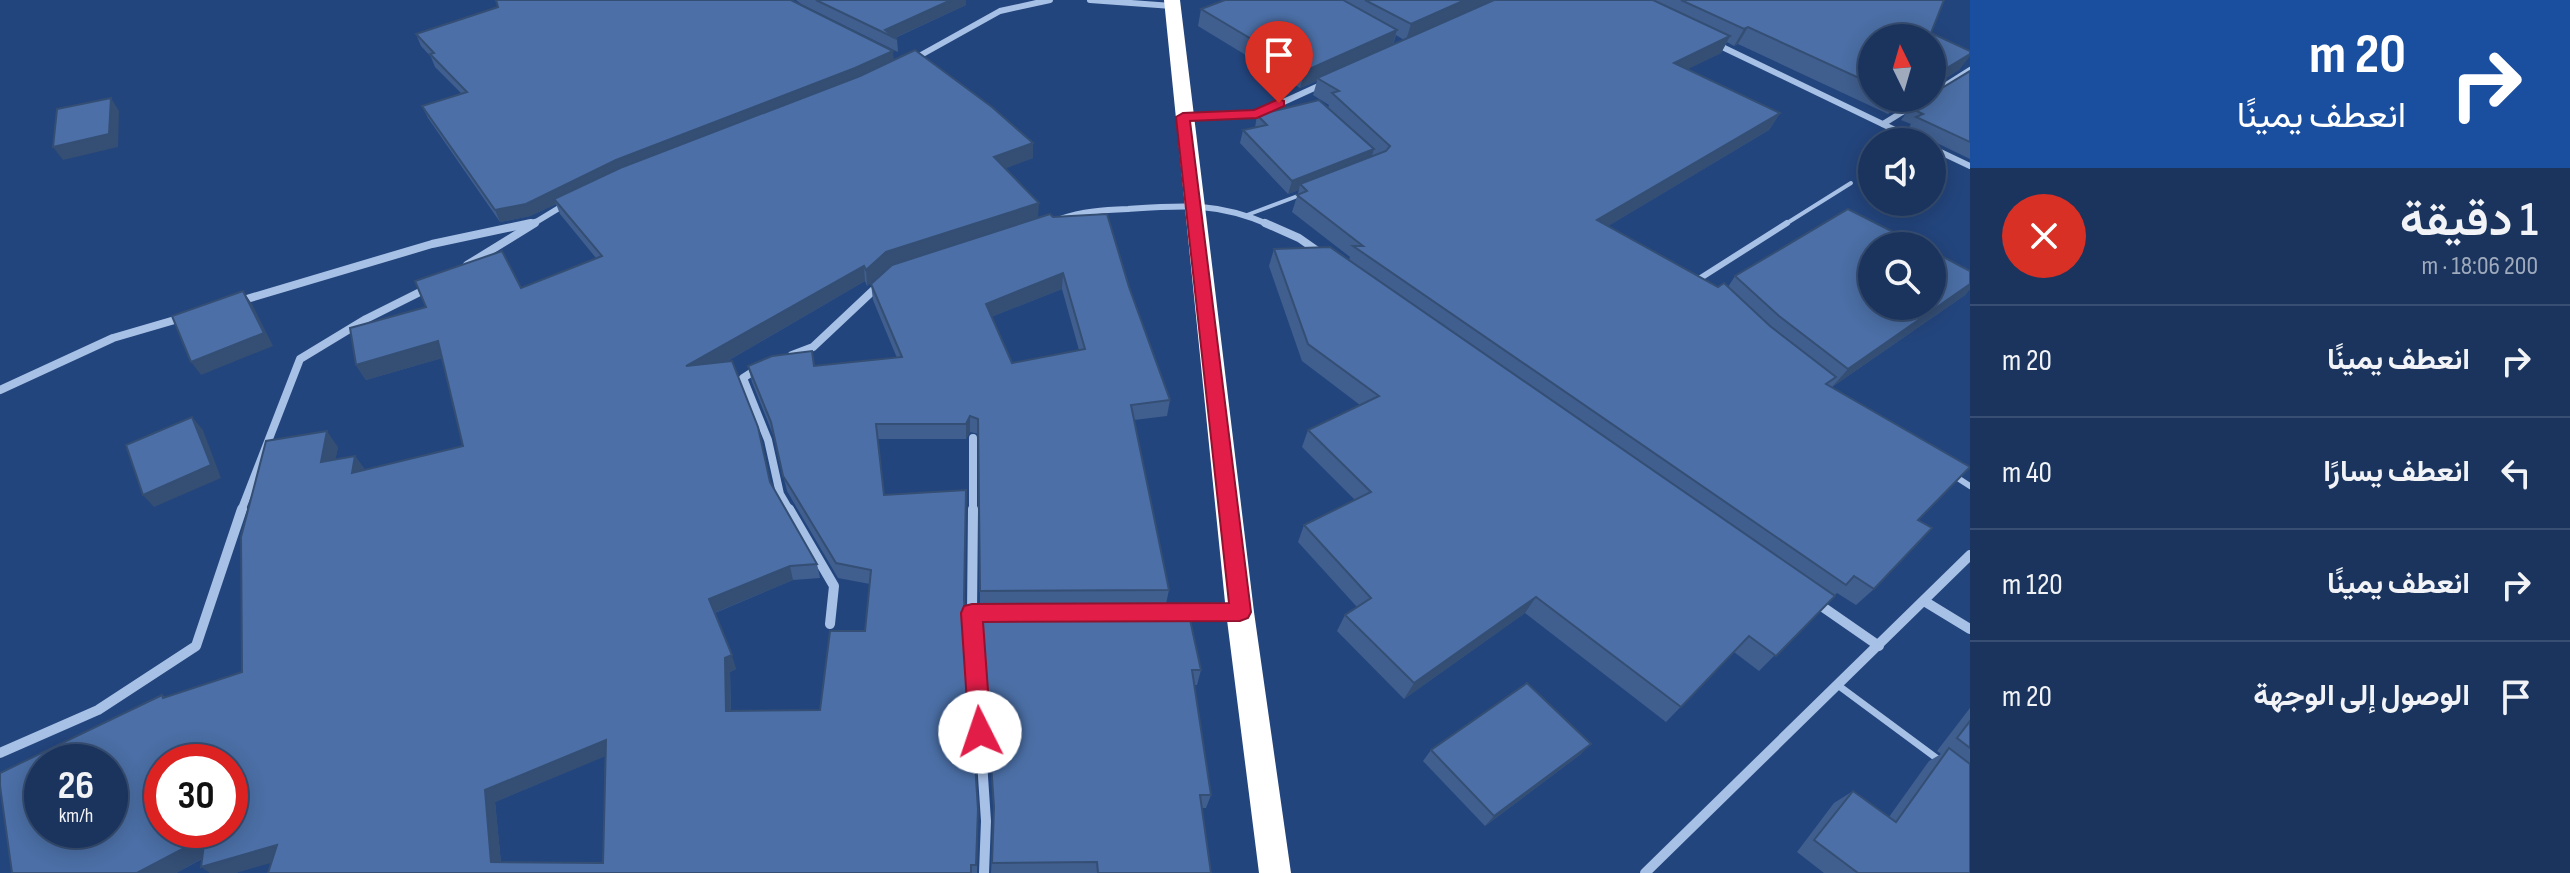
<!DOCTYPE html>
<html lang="ar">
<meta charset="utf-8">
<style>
body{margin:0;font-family:"Sofia Sans Condensed",Vazirmatn,sans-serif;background:#233c64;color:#f1f3f6;direction:rtl;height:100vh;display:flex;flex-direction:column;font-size:30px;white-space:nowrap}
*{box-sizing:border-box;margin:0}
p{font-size:26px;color:#9faabc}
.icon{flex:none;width:44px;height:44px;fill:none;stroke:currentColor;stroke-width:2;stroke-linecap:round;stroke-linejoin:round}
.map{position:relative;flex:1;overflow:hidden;direction:ltr}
.drawer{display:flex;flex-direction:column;background:#1a345e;width:600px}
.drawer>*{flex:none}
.guide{background:#1a4fa0;color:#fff;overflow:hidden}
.needle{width:52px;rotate:355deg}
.buttons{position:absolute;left:1858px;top:24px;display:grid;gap:16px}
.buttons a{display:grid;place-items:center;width:88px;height:88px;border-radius:50%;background:#1a345e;box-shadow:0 4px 20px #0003,0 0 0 2px #384f73;font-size:40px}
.speed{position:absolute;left:24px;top:744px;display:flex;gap:16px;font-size:40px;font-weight:700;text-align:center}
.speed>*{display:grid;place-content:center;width:104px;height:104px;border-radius:50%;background:#1a345e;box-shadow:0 4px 20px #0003,0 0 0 2px #384f73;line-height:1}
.speed small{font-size:20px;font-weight:400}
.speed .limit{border:12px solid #d22;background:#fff;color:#111}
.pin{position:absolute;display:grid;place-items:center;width:68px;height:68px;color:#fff;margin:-82px -34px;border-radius:50% 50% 50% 0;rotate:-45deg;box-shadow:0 0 8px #0007}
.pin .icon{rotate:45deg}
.me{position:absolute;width:88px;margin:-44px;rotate:356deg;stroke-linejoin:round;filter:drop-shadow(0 0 6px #0008)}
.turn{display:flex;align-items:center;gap:28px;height:168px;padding:0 32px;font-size:36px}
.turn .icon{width:104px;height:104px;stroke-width:2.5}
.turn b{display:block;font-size:56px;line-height:68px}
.round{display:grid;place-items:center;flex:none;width:84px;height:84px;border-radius:42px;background:#233c64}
.headline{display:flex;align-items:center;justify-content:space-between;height:136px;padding:0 32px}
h1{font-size:48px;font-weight:600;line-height:60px}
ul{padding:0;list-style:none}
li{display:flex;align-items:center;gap:24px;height:112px;padding:0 32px;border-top:2px solid #384f73}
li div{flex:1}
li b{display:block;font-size:30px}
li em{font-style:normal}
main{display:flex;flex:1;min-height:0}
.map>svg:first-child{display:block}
</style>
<main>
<section class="drawer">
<div class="guide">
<div class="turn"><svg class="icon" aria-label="right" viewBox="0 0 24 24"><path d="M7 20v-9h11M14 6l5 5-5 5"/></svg><div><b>20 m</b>انعطف يمينًا</div></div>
</div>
<div class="headline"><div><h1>1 دقيقة</h1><p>200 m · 18:06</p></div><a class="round" style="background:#d93025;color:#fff"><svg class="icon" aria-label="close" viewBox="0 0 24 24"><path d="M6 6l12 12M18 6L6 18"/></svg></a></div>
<ul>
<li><svg class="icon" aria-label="right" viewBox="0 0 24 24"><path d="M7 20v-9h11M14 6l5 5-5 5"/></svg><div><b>انعطف يمينًا</b></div><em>20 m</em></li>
<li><svg class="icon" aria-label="left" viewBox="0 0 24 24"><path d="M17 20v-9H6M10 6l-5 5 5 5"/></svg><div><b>انعطف يسارًا</b></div><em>40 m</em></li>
<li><svg class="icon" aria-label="right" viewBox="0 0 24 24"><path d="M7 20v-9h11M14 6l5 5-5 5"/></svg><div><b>انعطف يمينًا</b></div><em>120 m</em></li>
<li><svg class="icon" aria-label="arrive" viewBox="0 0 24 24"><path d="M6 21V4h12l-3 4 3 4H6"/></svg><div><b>الوصول إلى الوجهة</b></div><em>20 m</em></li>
</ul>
</section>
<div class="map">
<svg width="1970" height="873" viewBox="0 0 1970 873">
<rect width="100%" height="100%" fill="#23457d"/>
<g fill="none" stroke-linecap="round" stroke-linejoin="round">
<!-- lane-far2 -->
<g stroke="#a7c0e6" stroke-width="4">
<polyline points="1247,215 1303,194"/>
<polyline points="1784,225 1851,183"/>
</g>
<!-- lane-far1 -->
<g stroke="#a7c0e6" stroke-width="6">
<polyline points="1701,281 1699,279 1787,223"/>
<polyline points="1953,475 1970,486"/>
</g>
<!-- lane -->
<polyline stroke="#a7c0e6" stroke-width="7" points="1839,686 1939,760"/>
<!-- street-far2 -->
<g stroke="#a7c0e6" stroke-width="6">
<polyline points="1090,0 1172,6"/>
<polyline points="1716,44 1920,142"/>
<polyline points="912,60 1000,11 1050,0"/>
<polyline points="1932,94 1970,70"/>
<polyline points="1183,117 1257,114 1323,84"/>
<polyline points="1883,124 1925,98"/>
<polyline points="1932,148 1970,166"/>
<path d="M1060,219C1083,211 1104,210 1128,209C1183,205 1218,202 1270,225"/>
<polyline points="522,225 532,223"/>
<polyline points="531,225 564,205"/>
</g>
<!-- street-far1 -->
<g stroke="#a7c0e6" stroke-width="8">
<polyline points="1265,223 1299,238 1319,252"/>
<polyline points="467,265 535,223"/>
<polyline points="240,301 432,244 531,223"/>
<polyline points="792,355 813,347 880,284"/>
<polyline points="757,369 743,378 768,440 780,494 790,511"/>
<polyline points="0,390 113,338 185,317"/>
<polyline points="241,511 300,359 366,319 428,288"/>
<polyline points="973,511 973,438"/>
</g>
<!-- street -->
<g stroke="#a7c0e6" stroke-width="10">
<polyline points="789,509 834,586 830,624"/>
<polyline points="973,509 972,613 989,613"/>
<polyline points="1924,601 1970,629"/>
<polyline points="1817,603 1879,646"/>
<polyline points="1166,612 1237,612"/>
<polyline points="972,613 986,821 984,873"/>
<polyline points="0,753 98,710 196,646 242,509"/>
<polyline points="1645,873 1970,555"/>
</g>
<!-- highway -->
<polygon fill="#fff" fill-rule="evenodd" points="1164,0 1180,0 1254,612 1291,873 1259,873 1226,612"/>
</g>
<!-- wall -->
<g fill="#405f8f" fill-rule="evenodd">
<path d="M495,0H791L894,60L1033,158L1005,168L1038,218L1129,287L1170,400L1167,416L1134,420L1169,590L1166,604L980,605L979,434L970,432L966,439H878L884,495L966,505L964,607L978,809L977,873H268L272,862L235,873H210L202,859L176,873H12L162,695L165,697L242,672L338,447L335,460L355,456L365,470L463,446L442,358L366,380L356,365L521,288L596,258L560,214L556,204L530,216L500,222L428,118L422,106L462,94L435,67L431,57L421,46L416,34L498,7ZM890,267L871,284L873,300L897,358L815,366L812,351L748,366L752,382L774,437L787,491L838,578L870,584L865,631L820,710L731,711L730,672L736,669L715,613L793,580L820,578L817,564L770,483L726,362L865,281L867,286L887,268ZM1062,289L1079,350L1012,363L991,317ZM605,756L603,863H501L495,802Z"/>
<polygon points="796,0 966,0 966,5 895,38 897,39 898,52 801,4"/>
<path d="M1225,0H1944L1931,33L1960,69L1932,87V38H1872V98H1914L1888,114L1738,44L1734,46L1727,42L1721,53L1687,69L1780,113L1769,130L1608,226L1718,287H1728L1735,276L1970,271V289L1965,295L1832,387L1829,386L1918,520L1874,589L1856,605L1837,593L1759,671L1734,652L1666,722L1525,613L1404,699L1337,631L1345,615L1357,607L1298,542L1304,525L1355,500L1302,447L1308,430L1360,405L1302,361L1269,266L1274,249L1349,260L1350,257L1292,212L1299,190L1288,194L1240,143L1243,130L1255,128L1257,115L1328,108L1329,105L1313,95L1317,81L1300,88L1198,26L1201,9ZM1396,35L1404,40L1393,45Z"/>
<polygon points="1970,71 1970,159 1908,129 1911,124 1901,120 1910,108"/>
<polygon points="980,605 1175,616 1201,670 1197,685 1194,685 1211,795 1206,808 1202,808 1211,873 991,873 994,817"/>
<polygon points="1970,708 1970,873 1824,873 1797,852 1834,803 1853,791 1889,817 1929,761 1941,754 1937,751"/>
<polygon points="1431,750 1581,754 1485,826 1423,761"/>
</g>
<!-- shaded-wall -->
<g fill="#344e74">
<polygon points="951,0 966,0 966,5 894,38 885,30"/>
<polygon points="1465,0 1495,0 1406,40 1411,24"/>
<polygon points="1748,27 1738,44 1734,46 1744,29"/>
<polygon points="1397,30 1392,47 1317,78 1317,81 1300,88 1305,71"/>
<polygon points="1730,36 1721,53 1666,80 1674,63"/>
<polygon points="893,51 894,63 554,199 556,204 530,216 500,222 495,210 616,160"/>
<polygon points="1970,54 1970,56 1960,69 1932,87 1932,77"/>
<polygon points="111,98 119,111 118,147 63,160 53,147"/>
<polygon points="1899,98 1914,98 1888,114"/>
<polygon points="1780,113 1769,130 1588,238 1597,220"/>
<polygon points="1033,143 1033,158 994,173 994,157"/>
<polygon points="1374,149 1370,162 1300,184 1299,190 1288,194 1292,181"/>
<polygon points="1039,203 1038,219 887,268 867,286 866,270 886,252"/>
<polygon points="864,266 865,281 691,382 686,366"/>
<polygon points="1063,273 1062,289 986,319 986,304"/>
<polygon points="1970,284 1970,289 1965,295 1832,387 1848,369"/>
<polygon points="243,291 252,304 273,346 201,375 191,362"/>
<polygon points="438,341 446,357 366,380 356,365"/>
<polygon points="970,416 970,432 966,439 966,424"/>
<polygon points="192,417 203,430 221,478 154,507 143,495"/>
<polygon points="327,431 338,447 332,477 321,462"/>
<polygon points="355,456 366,471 352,473"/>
<polygon points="790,566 793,580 714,613 709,599"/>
<polygon points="1536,597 1525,613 1404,699 1414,683"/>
<polygon points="732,655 736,669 730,672 731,724 726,711 725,658"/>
<polygon points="606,740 613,753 495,802 502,873 491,862 485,790"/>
<polygon points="1591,744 1581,754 1485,826 1494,816"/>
<polygon points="205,837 221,848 176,873 137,873"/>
<polygon points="277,845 292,857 235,873 210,873 201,867"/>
</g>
<!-- building -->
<g fill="#4b6fa6" stroke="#344e74" stroke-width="2" fill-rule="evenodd">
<polygon points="496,0 791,0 893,51 855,68 616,160 526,204 495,210 422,106 467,92 430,54 434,53 416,34 498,7"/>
<polygon points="816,0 951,0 885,30 897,39"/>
<polygon points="1225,0 1343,0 1397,30 1305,71 1201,9"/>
<polygon points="1365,0 1465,0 1411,24"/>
<polygon points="1494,0 1653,0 1730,36 1674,63 1780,113 1597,220 1718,287 1724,283 1770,326 1836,377 1826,384 1970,467 1918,520 1932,528 1874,589 1854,576 1846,585 1353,246 1363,246 1297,195 1307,191 1300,184 1386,151 1390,146 1332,93 1339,91 1317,78"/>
<polygon points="1681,0 1944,0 1931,33 1970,51 1970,54 1932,77 1932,38 1872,38 1872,84 1748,27 1744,29"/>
<path d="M915,50L992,107L1033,143L994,157L1039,203L886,252L866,270L864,266L686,366L732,361L758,427L770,482L817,564L790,566L709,599L732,655L725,658L726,711L820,710L830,631H865L871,570L836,563L790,487L783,476L771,422L748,366L772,356L812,351L814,366L902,357L871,284L892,265L1050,214L1053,217L1107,214L1129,287L1170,400L1131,405L1169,590L980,591L978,419L970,416L966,424H876L884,495L966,490L964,599L978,809L976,865H971V873H268L277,845L201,867L205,837L137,873H12L0,786V773L162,695L163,698L242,672L241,537L266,441L327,431L321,462L355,456L352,473L463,446L438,341L356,365L350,328L426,307L415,281L502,251L521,288L602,256L554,199L620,168L860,76ZM1063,273L1085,349L1012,363L986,304ZM606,740L603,863L491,862L485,790ZM42,762H110V830H42ZM162,762H230V830H162Z"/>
<polygon points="1970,71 1970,142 1916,117 1923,114 1910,108 1926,98 1932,98 1932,94"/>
<polygon points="111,98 109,134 53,147 57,109"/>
<polygon points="1319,100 1374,149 1292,181 1243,130 1267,125 1257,115"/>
<polygon points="1848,209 1921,246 1872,246 1872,306 1932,306 1932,251 1970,271 1970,284 1848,369 1779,316 1735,276"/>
<polygon points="1330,247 1835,596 1776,656 1749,636 1681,707 1536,597 1414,683 1345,615 1371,598 1304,525 1371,492 1308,430 1379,396 1308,344 1274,249"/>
<polygon points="243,291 264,333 191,362 172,316"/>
<polygon points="192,417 211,465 143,495 126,445"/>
<polygon points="980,605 1173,605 1175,616 1189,615 1201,670 1192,670 1211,795 1200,795 1211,873 1098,873 1097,862 992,863 994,807"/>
<polygon points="1527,683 1591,744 1494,816 1431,750"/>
<polygon points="1970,721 1970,748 1957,738"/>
<polygon points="1949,748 1970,764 1970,873 1858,873 1814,840 1853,791 1896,822"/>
</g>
<!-- route -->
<polygon fill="#e11d48" stroke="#92132f" stroke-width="2" points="1279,99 1284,101 1284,106 1257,118 1190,121 1251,612 1248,618 1240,621 983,622 991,732 988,739 980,742 972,739 969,732 961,613 964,606 972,604 1229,603 1176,117 1183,113 1254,110"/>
</svg>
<div class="buttons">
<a><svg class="needle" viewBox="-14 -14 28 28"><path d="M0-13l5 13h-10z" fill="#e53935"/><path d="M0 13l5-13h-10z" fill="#9faabc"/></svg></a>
<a><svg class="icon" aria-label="sound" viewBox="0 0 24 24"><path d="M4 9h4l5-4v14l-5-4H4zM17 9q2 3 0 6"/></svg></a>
<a><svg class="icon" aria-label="search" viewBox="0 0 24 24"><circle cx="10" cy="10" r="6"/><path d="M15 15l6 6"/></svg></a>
</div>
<div class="speed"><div>26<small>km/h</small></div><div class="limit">30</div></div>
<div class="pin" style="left:1279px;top:103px;background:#d93025"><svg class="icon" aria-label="arrive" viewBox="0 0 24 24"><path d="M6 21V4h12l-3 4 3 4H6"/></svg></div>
<svg class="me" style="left:980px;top:732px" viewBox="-20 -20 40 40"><circle r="19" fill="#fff"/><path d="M0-13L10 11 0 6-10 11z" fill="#e11d48"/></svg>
</div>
</main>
